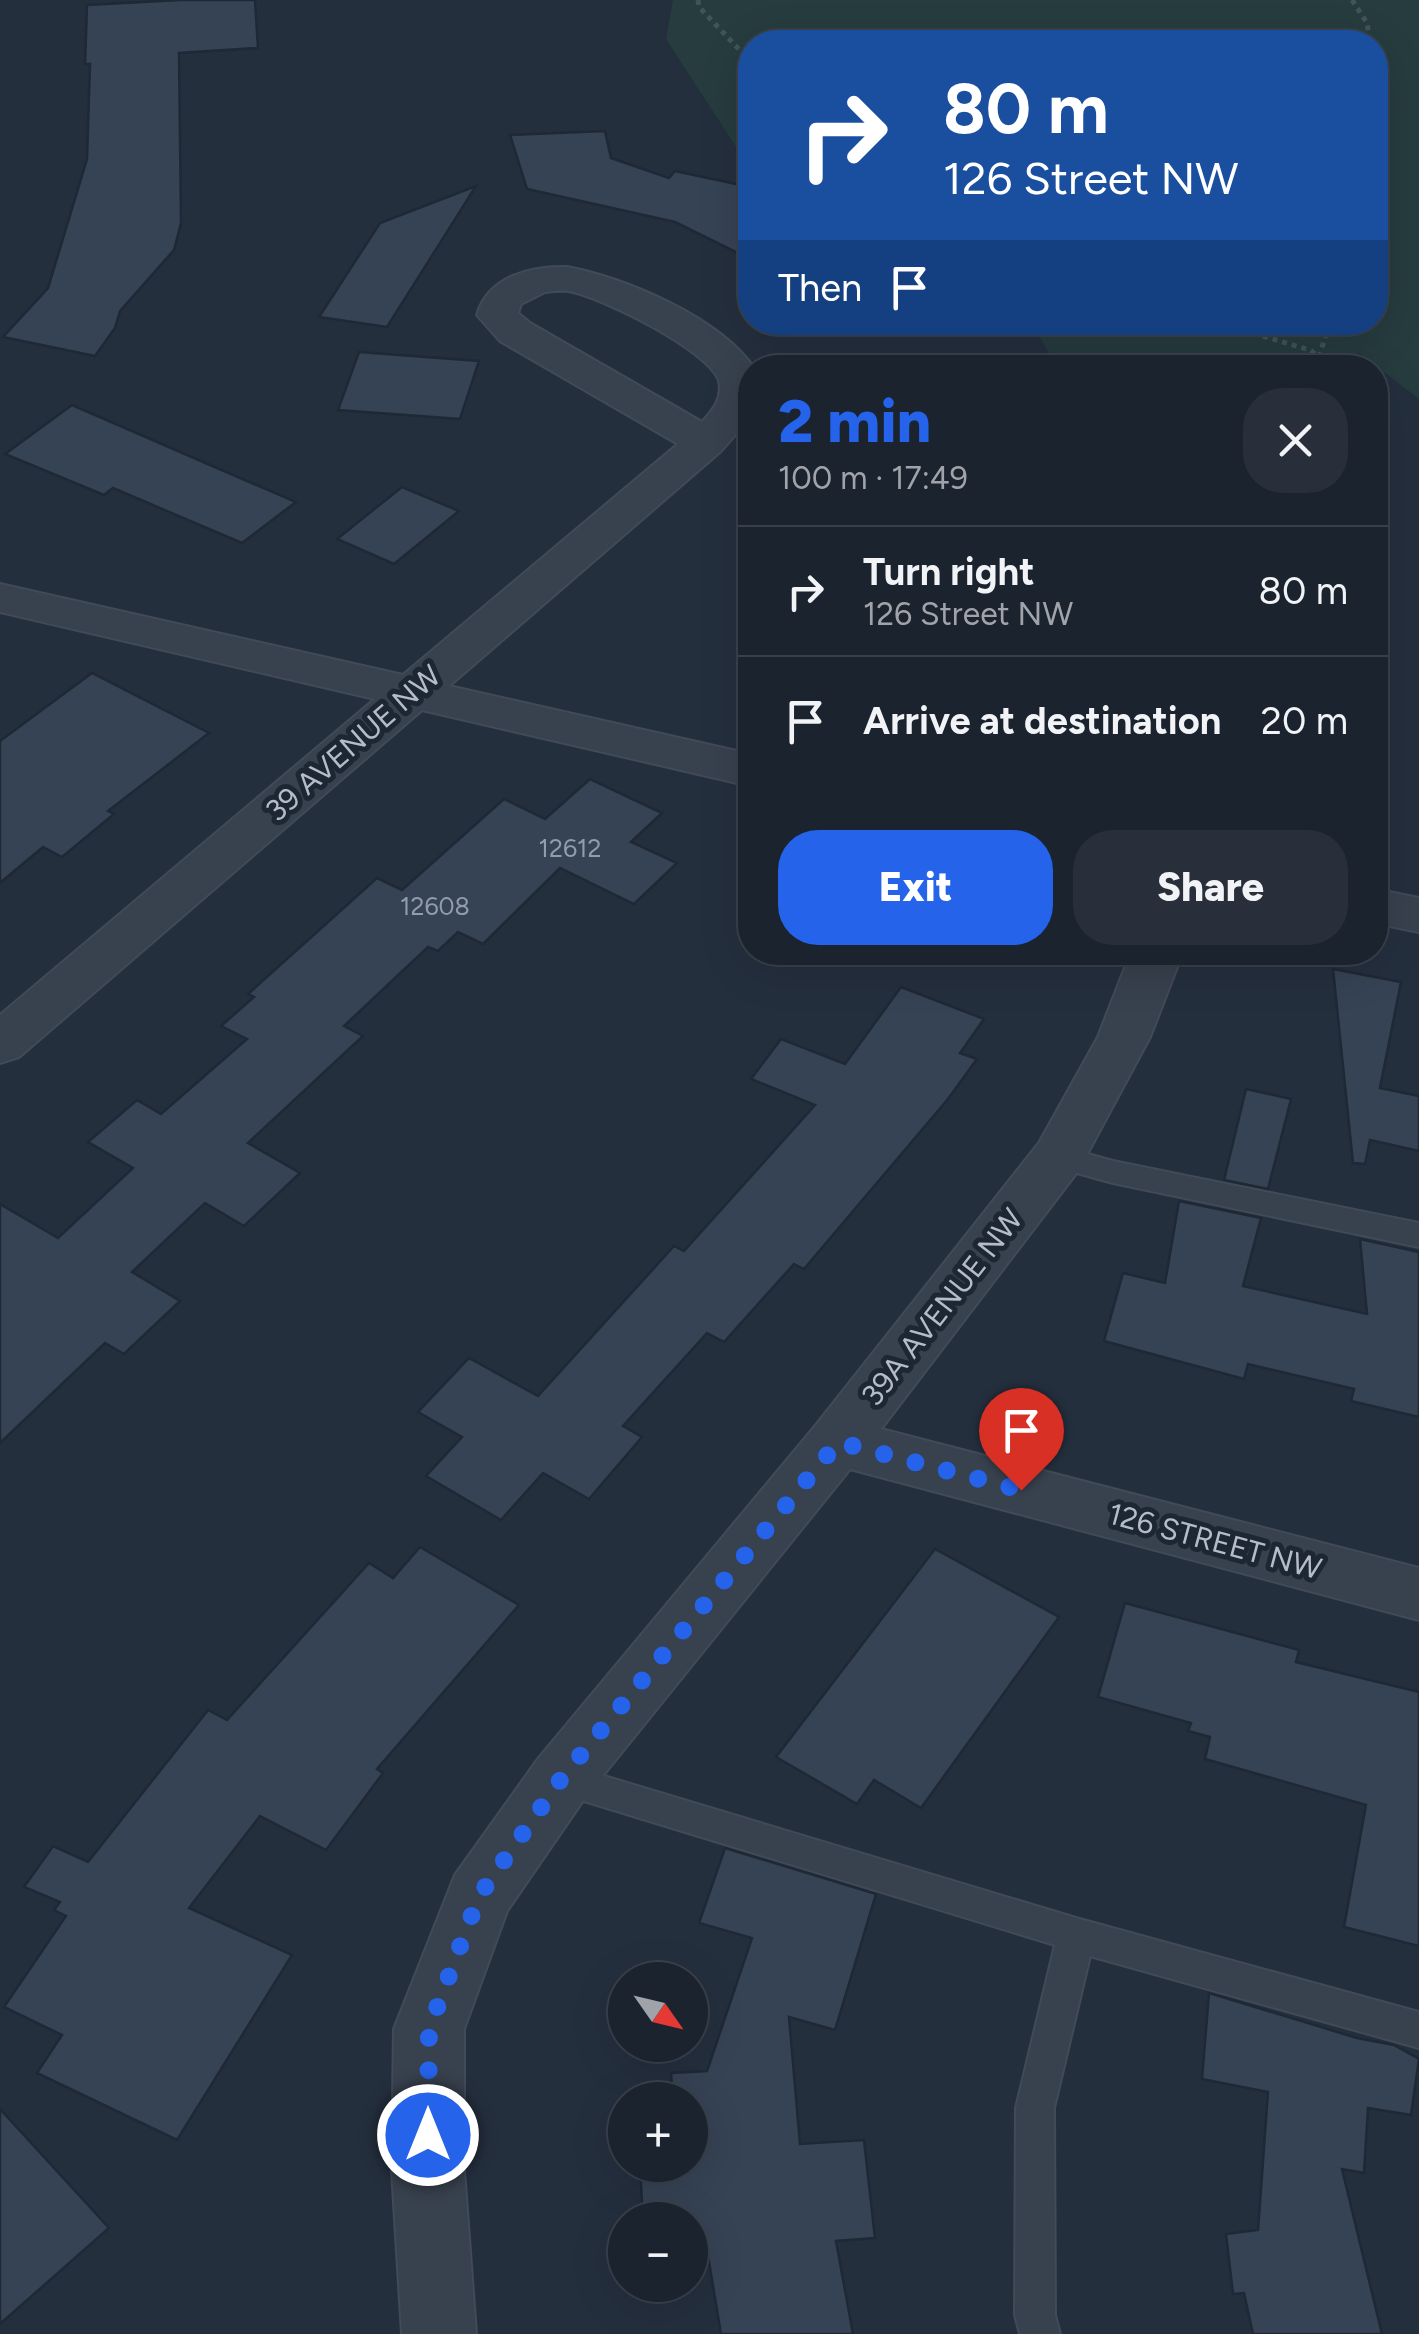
<!DOCTYPE html>
<meta charset="utf-8">
<style>
body{margin:0;font-family:Figtree,sans-serif;background:#282f3a;color:#f1f3f6;height:100vh;display:flex;flex-direction:column;font-size:38px;white-space:nowrap}
*{box-sizing:border-box;margin:0}
p{font-size:32px;color:#a0a4aa}
.icon{flex:none;width:55px;height:55px;fill:none;stroke:currentColor;stroke-width:2;stroke-linecap:round;stroke-linejoin:round}
.map{position:relative;flex:1;overflow:hidden}
.panel{position:absolute;left:738px;top:355px;width:650px;height:610px;display:flex;flex-direction:column;background:#1b232e;border-radius:40px;box-shadow:0 10px 40px #0002,0 0 0 2px #39404a}
.panel>*{flex:none}
.banner{position:absolute;left:738px;top:30px;width:650px;height:305px;border-radius:40px;box-shadow:0 10px 40px #0002,0 0 0 2px #39404a;background:#1a4fa0;color:#fff;overflow:hidden}
.needle{width:65px;rotate:124deg}
.fabs{position:absolute;left:608px;top:1962px;display:grid;gap:20px}
.fabs a{display:grid;place-items:center;width:100px;height:100px;border-radius:50%;background:#1b232e;box-shadow:0 10px 40px #0002,0 0 0 2px #39404a;font-size:50px}
.pin{position:absolute;display:grid;place-items:center;width:85px;height:85px;color:#fff;margin:-102px -42px;border-radius:50% 50% 50% 0;rotate:-45deg;box-shadow:0 0 10px #0007}
.pin .icon{rotate:45deg}
.me{position:absolute;width:110px;margin:-55px;rotate:0deg;stroke-linejoin:round;filter:drop-shadow(0 0 8px #0008)}
.turn{display:flex;align-items:center;gap:35px;height:210px;padding:0 40px;font-size:45px}
.turn .icon{width:130px;height:130px;stroke-width:2.5}
.turn b{display:block;font-size:70px;line-height:85px}
.then{display:flex;align-items:center;height:95px;padding:0 40px;background:#0003;gap:20px;font-size:38px}
.round{display:grid;place-items:center;flex:none;width:105px;height:105px;border-radius:40px;background:#282f3a}
.head{display:flex;align-items:center;justify-content:space-between;height:170px;padding:0 40px}
h1{font-size:60px;font-weight:800;line-height:75px;color:#2563eb}
.button{display:flex;gap:20px;margin-top:auto;padding:20px 40px}
.button a{flex:1;height:115px;border-radius:40px;background:#2563eb;color:#fff;font-size:40px;font-weight:800;line-height:115px;text-align:center}
.button a+a{background:#282f3a;color:#f1f3f6}
ul{padding:0;list-style:none}
li{display:flex;align-items:center;gap:30px;height:130px;padding:0 40px;border-top:2px solid #39404a}
li div{flex:1}
li b{display:block;font-size:38px}
li em{font-style:normal}
.map>svg:first-child{display:block}
</style>
<div class="map">
<svg width="1419" height="2334" viewBox="0 0 1419 2334">
<rect width="100%" height="100%" fill="#242f3e"/>
<!-- green -->
<polygon fill="#263c3f" points="673,0 1419,0 1419,399 1358,352 1347,367 1057,367 1039,336 1018,323 1375,322 1375,42 750,42 750,158 738,150 666,39"/>
<!-- building -->
<g fill="#364354" stroke="#1f2835" stroke-width="2.5">
<polygon points="180,0 255,0 258,48 179,53 181,223 174,250 120,311 115,328 95,356 3,337 48,288 87,159 90,64 85,64 87,5"/>
<polygon points="605,131 611,158 669,178 675,171 750,187 750,259 675,222 527,189 510,135"/>
<polygon points="476,186 387,327 319,317 380,223"/>
<polygon points="359,352 479,361 460,419 338,410"/>
<polygon points="72,405 224,471 296,502 242,543 113,488 104,495 5,454"/>
<polygon points="402,487 459,511 394,564 337,539"/>
<polygon points="92,673 209,733 108,811 114,814 62,857 43,847 0,883 0,741"/>
<polygon points="590,779 662,813 631,842 677,863 634,904 560,868 483,944 458,932 438,951 428,947 344,1026 363,1036 248,1143 300,1173 244,1226 205,1203 132,1272 180,1301 124,1354 105,1343 0,1443 0,1204 58,1238 133,1168 88,1142 137,1100 161,1114 247,1039 221,1026 254,997 248,994 377,878 402,890 504,799 545,819"/>
<polygon points="1333,969 1401,982 1380,1088 1419,1096 1419,1151 1370,1140 1365,1164 1353,1163"/>
<polygon points="901,987 984,1019 960,1053 977,1059 948,1099 804,1269 794,1264 724,1342 707,1333 623,1426 642,1437 589,1499 543,1473 501,1520 426,1476 462,1437 418,1412 469,1358 538,1396 674,1246 684,1251 815,1105 751,1079 781,1039 845,1064"/>
<polygon points="1246,1089 1291,1099 1268,1189 1224,1180"/>
<polygon points="1179,1201 1261,1218 1243,1286 1367,1314 1360,1239 1419,1252 1419,1417 1351,1401 1354,1389 1248,1364 1244,1379 1104,1341 1123,1273 1165,1283"/>
<polygon points="420,1547 519,1605 377,1769 383,1773 326,1850 260,1816 189,1908 292,1955 177,2140 37,2073 62,2035 4,2007 66,1916 54,1910 60,1902 24,1887 53,1846 88,1862 208,1710 227,1720 369,1563 393,1578"/>
<polygon points="935,1549 1059,1617 921,1808 874,1780 857,1804 776,1757"/>
<polygon points="1125,1603 1299,1650 1296,1662 1419,1692 1419,1946 1344,1927 1366,1805 1205,1759 1210,1737 1188,1731 1191,1723 1098,1697"/>
<polygon points="725,1848 876,1894 835,2030 789,2017 800,2144 864,2140 875,2238 836,2241 853,2334 721,2334 707,2250 690,2251 690,2220 643,2220 640,2165 690,2165 690,2100 673,2100 671,2073 707,2071 752,1938 699,1923"/>
<polygon points="1209,1993 1357,2038 1394,2045 1419,2059 1411,2115 1368,2108 1364,2173 1342,2169 1382,2334 1253,2334 1244,2293 1233,2294 1226,2234 1258,2230 1268,2092 1202,2079"/>
<polygon points="0,2109 109,2228 0,2324"/>
</g>
<g fill="none" stroke-linecap="round" stroke-linejoin="round">
<!-- service casing -->
<g stroke="#414a57" stroke-width="4">
<g id="service">
<polygon points="1059,1146 1113,1161 1419,1223 1419,1247 1113,1183 1048,1165 1044,1157 1048,1149"/>
<polygon points="561,1763 1076,1918 1419,2012 1419,2048 1090,1956 1054,2108 1055,2315 1060,2334 1020,2334 1015,2315 1016,2108 1055,1945 548,1790 543,1779 548,1768"/>
</g>
</g>
<!-- minor casing -->
<g stroke="#414a57" stroke-width="4">
<g id="minor">
<path d="M567,267C625,278 719,317 754,368H750V418L721,451L449,686L750,754V786L422,710L19,1057L0,1063V1015L375,699L0,612V584L403,675L678,444L500,341L477,315C488,277 529,266 567,267ZM545,292C553,291 561,290 568,291C600,296 710,351 719,381C723,398 713,410 702,422L530,323L518,313L521,304Z"/>
<polygon points="1375,889 1419,898 1419,932 1375,923"/>
<polygon points="1131,952 1183,952 1150,1037 1078,1171 881,1429 1419,1568 1419,1620 850,1469 584,1799 507,1911 464,2029 464,2170 476,2334 402,2334 392,2170 394,2029 455,1875 538,1759 816,1425 1039,1143 1098,1037"/>
</g>
</g>
<!-- path -->
<g stroke="#3f5557" stroke-width="5" stroke-dasharray="5 5" stroke-linecap="butt">
<polyline points="698,0 699,7 750,61"/>
<polyline points="1352,0 1367,23 1370,42"/>
<polyline points="1215,322 1310,350 1319,357 1316,368"/>
<polyline points="1319,357 1330,322"/>
</g>
<!-- service -->
<use href="#service" fill="#38414e" fill-rule="evenodd"/>
<!-- minor -->
<use href="#minor" fill="#38414e" fill-rule="evenodd"/>
</g>
<g fill="none" stroke-linecap="round" stroke-linejoin="round">
<!-- route -->
<polyline stroke="#2563eb" stroke-width="18" stroke-dasharray="0 32.4" points="428,2135 429,2029 479,1896 561,1779 838,1442 1021,1490"/>
</g>
<g text-anchor="middle" dominant-baseline="central" stroke-width="10" stroke-linejoin="round" paint-order="stroke">
<!-- number labels -->
<g font-size="25" fill="#929caa">
<text x="570" y="848">12612</text>
<text x="435" y="906">12608</text>
</g>
<!-- street labels -->
<g font-size="30" fill="#b4bcc9" stroke="#1d2633">
<text transform="translate(353 743) rotate(-41)">39 AVENUE NW</text>
<text transform="translate(942 1307) rotate(-52)">39A AVENUE NW</text>
<text transform="translate(1215 1541) rotate(15)">126 STREET NW</text>
</g>
</g>
</svg>
<div class="fabs">
<a><svg class="needle" viewBox="-14 -14 28 28"><path d="M0-13l5 13h-10z" fill="#e53935"/><path d="M0 13l5-13h-10z" fill="#a0a4aa"/></svg></a>
<a>+</a>
<a>−</a>
</div>
<div class="pin" style="left:1021px;top:1490px;background:#d93025"><svg class="icon" aria-label="arrive" viewBox="0 0 24 24"><path d="M6 21V4h12l-3 4 3 4H6"/></svg></div>
<svg class="me" style="left:428px;top:2135px" viewBox="-20 -20 40 40"><circle r="17" fill="#2563eb" stroke="#fff" stroke-width="3"/><path d="M0-11L8 9 0 5-8 9z" fill="#fff"/></svg>
<div class="banner">
<div class="turn"><svg class="icon" aria-label="right" viewBox="0 0 24 24"><path d="M7 20v-9h11M14 6l5 5-5 5"/></svg><div><b>80 m</b>126 Street NW</div></div>
<div class="then">Then<svg class="icon" aria-label="arrive" viewBox="0 0 24 24"><path d="M6 21V4h12l-3 4 3 4H6"/></svg></div>
</div>
<section class="panel">
<div class="head"><div><h1>2 min</h1><p>100 m · 17:49</p></div><a class="round"><svg class="icon" aria-label="close" viewBox="0 0 24 24"><path d="M6 6l12 12M18 6L6 18"/></svg></a></div>
<ul>
<li><svg class="icon" aria-label="right" viewBox="0 0 24 24"><path d="M7 20v-9h11M14 6l5 5-5 5"/></svg><div><b>Turn right</b><p>126 Street NW</p></div><em>80 m</em></li>
<li><svg class="icon" aria-label="arrive" viewBox="0 0 24 24"><path d="M6 21V4h12l-3 4 3 4H6"/></svg><div><b>Arrive at destination</b></div><em>20 m</em></li>
</ul>
<div class="button"><a>Exit</a><a>Share</a></div>
</section>
</div>
